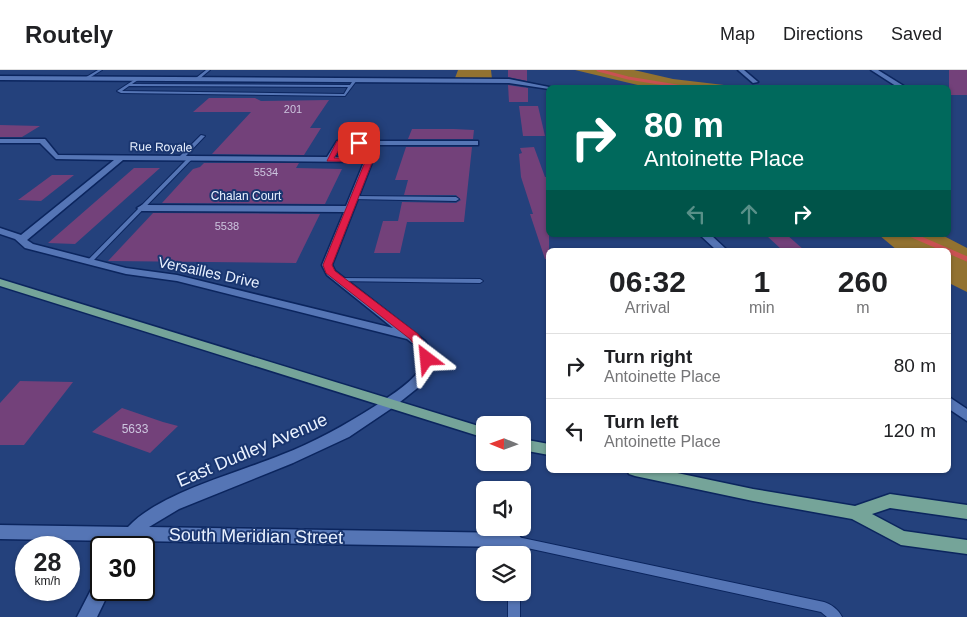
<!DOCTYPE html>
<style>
body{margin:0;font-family:Arial,sans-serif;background:#f2f2f2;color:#202124;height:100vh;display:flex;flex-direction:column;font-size:19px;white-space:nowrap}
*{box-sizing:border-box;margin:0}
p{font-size:16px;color:#757577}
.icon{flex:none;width:28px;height:28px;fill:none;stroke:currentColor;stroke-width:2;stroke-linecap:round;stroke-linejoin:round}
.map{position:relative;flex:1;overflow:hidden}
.drawer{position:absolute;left:546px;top:178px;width:405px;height:225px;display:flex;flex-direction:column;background:#fff;border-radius:8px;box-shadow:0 1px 4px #0004}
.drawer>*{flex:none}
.top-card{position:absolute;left:546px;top:15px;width:405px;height:152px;border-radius:8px;box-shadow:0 1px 4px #0004;background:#00695c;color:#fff;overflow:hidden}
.needle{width:32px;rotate:271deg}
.controls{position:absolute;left:476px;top:346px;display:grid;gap:10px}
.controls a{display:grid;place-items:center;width:55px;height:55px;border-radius:8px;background:#fff;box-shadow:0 1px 4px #0004;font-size:25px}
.speed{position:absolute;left:15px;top:466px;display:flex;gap:10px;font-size:25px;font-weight:700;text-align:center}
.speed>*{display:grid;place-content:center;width:65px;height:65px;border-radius:50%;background:#fff;box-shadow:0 1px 4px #0004;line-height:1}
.speed small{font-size:12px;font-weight:400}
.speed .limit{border:2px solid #111;border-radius:8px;background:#fff;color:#111}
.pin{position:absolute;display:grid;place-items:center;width:42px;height:42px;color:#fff;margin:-21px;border-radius:10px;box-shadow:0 2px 8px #0006}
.me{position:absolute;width:55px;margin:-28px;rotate:331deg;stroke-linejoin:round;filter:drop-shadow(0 0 4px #0008)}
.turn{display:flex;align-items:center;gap:18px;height:105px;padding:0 15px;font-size:22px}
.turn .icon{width:65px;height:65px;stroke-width:2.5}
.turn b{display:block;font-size:35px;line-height:42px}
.lanes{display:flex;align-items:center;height:48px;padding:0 15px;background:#0003;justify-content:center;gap:25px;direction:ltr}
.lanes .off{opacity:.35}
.eta{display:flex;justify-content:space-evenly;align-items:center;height:85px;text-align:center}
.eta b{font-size:30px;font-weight:800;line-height:35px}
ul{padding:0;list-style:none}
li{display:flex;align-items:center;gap:15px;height:65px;padding:0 15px;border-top:1px solid #e0e0e0}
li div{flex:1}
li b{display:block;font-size:19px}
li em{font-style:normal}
header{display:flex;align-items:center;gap:30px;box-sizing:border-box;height:70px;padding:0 25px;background:#fff;border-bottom:1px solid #e0e0e0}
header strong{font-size:24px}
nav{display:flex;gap:28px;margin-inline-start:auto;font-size:18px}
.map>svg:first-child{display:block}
</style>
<header>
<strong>Routely</strong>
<nav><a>Map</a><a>Directions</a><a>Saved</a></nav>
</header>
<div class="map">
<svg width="967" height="547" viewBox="0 0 967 547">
<rect width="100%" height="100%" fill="#24417c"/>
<!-- forest -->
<g fill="#927231">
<polygon points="458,0 491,0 492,9 455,8"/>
<polygon points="575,0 634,0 673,9 741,17 646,17"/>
<polygon points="879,165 942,165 967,178 967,222 949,213 949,180 897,180"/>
</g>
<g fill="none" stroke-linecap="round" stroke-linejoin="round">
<!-- stream-far1 -->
<polyline stroke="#c95252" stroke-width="3" points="598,0 628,8 689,18"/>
<!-- stream -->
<polyline stroke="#c95252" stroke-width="5" points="912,165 967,189"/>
</g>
<!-- building -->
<g fill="#73417a">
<polygon points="508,0 527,0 527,11 508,7"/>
<rect x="949" y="0" width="18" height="25"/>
<polygon points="508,15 528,18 528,32 509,32"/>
<polygon points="209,28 255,28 261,31 329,30 310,58 321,58 304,85 212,84 251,42 193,42"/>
<polygon points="519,36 538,36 545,66 523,66"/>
<polygon points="0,55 40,56 22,67 0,67"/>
<polygon points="412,59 454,59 474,60 473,69 408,69"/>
<polygon points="406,77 472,77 464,152 407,152 400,183 374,183 383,151 398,151 402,132 456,133 461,130 456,125 404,125 408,110 395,110"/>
<polygon points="534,77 545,107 549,107 549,189 545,189 530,144 533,144 521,107 519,84 522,83 520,78"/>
<polygon points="204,93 299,93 296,98 342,99 325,134 162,133 193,99 200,97"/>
<polygon points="134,98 160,98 75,174 48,173"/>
<polygon points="52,105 74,105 41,131 18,130"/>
<polygon points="153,143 320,144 296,193 108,191"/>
<polygon points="766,165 787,165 804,180 782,180"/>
<polygon points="20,311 73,312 24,375 0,375 0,333"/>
<polygon points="122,338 163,352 178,356 150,383 92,362"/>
</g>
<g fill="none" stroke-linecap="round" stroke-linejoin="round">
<!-- service casing -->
<g stroke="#0b255e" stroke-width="2">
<g id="service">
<polygon points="98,0 102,0 86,10 83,9"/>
<polygon points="206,0 210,0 198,10 196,10 196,8"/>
<path d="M137,8L138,10L132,14L350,15L354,9L357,10L345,26L121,23L117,21ZM129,16L348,17L344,24L122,21Z"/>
<polygon points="201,65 205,66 183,89 179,89 179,87"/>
<polygon points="189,87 193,88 91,193 87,193 87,191"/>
<polygon points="354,126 456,127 459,129 456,131 352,129 351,128"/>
<polygon points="339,208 480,209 483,211 480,213 337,211 336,210"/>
<path d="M513,466L824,532C831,534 839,540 842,547H827L821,542L518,476V485H508V470L509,467Z"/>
<rect x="508" y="522" width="12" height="25"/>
</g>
</g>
<!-- minor casing -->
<g stroke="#0b255e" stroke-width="3">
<g id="minor">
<polygon points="738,0 744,0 758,12 753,13"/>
<polygon points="871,0 878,0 907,18 899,18"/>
<polygon points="0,6 509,9 554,18 549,18 549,19 509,13 0,10"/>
<path d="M0,69H45L58,85L327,87L337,71H478V75H342L335,87L369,88L373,90L332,195L335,201L425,271L434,285L432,301L420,316L395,336L349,367L293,393L179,439L149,457L513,463L519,465L522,470L519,475L513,477L136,471L132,478H114L118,471L0,469V455L128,457C159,423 237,403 281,385C315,372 345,355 375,336C387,328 413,312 419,300C421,296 421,289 422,285L416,276L407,269L177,211L126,204L25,178L15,169L0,164V158L21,165L114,90L56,89L40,73H0ZM123,90L364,92L346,136L142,135L137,138L142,141L344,142L322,195L327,205L393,258L177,205L126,198L33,174L27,170Z"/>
<polygon points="700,165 711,165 727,180 716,180"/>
<polygon points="949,327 967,339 967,351 949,339"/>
<polygon points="101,512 101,520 110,520 97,547 77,547 94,514"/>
</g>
</g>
<!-- primary casing -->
<g stroke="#0b255e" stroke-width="3">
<g id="primary">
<polygon points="0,209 485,358 485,368 0,216"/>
<polygon points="522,369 549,374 549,385 522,380"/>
<polygon points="627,400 663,400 753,419 855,436 890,424 967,435 967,449 890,438 872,444 904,461 967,470 967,484 901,475 852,449 753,431 635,406 629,404"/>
</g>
</g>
<!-- service -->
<use href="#service" fill="#5575b5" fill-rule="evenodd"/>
<!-- minor -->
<use href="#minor" fill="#5575b5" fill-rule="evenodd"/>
<!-- primary -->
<use href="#primary" fill="#75a499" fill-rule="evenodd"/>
</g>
<!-- route -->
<polygon fill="#e11d48" stroke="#92132f" points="337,71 359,71 362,73 342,75 334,88 369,88 373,90 332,195 335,201 418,264 434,285 431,291 423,291 422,285 410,269 326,203 323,195 365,92 327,91"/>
<g text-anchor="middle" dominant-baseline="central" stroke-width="4" stroke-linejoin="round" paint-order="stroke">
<!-- far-number labels -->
<g font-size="11" fill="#ccc5de">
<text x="293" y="39">201</text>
<text x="266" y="102">5534</text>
<text x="227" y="156">5538</text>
</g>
<!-- far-street labels -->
<g font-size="12" fill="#e9f1ff" stroke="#1a3670">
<text transform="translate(161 77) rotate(1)">Rue Royale</text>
<text x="246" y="126">Chalan Court</text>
</g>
<!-- number labels -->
<g font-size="12" fill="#ccc5de">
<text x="135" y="359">5633</text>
</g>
<!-- street labels -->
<g font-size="15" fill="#e9f1ff" stroke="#1a3670">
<text transform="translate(209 202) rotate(12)">Versailles Drive</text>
</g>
<!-- near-street labels -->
<g font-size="18" fill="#e9f1ff" stroke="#1a3670">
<text transform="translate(252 380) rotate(-23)">East Dudley Avenue</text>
<text transform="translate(256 466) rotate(1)">South Meridian Street</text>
</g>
</g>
</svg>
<div class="controls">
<a><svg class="needle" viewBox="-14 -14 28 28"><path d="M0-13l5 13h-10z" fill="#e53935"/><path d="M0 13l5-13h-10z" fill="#757577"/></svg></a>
<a><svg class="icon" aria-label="sound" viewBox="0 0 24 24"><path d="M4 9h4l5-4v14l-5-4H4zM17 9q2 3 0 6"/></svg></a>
<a><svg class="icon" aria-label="layers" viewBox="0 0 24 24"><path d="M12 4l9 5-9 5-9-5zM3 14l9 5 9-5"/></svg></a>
</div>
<div class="speed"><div>28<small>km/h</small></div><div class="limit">30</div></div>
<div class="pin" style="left:359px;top:73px;background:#d93025"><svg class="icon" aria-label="arrive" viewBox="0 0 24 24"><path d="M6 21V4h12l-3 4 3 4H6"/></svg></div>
<svg class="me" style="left:427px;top:289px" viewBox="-20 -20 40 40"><path d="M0-17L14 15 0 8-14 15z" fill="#e11d48" stroke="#fff" stroke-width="4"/></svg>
<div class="top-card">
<div class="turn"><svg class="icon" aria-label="right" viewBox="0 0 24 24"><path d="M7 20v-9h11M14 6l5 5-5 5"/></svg><div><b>80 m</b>Antoinette Place</div></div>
<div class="lanes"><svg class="icon off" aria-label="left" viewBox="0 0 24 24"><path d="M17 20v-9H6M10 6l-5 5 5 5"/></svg><svg class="icon off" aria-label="ahead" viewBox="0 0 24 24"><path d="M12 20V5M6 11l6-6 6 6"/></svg><svg class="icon" aria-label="right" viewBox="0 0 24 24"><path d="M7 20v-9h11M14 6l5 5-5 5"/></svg></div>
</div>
<section class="drawer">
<div class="eta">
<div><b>06:32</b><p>Arrival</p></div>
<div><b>1</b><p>min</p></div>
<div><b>260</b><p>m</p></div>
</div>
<ul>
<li><svg class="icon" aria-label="right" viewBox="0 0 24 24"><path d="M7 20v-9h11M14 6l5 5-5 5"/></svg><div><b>Turn right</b><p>Antoinette Place</p></div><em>80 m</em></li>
<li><svg class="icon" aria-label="left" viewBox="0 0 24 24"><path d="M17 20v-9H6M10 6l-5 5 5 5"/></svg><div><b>Turn left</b><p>Antoinette Place</p></div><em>120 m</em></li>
</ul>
</section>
</div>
